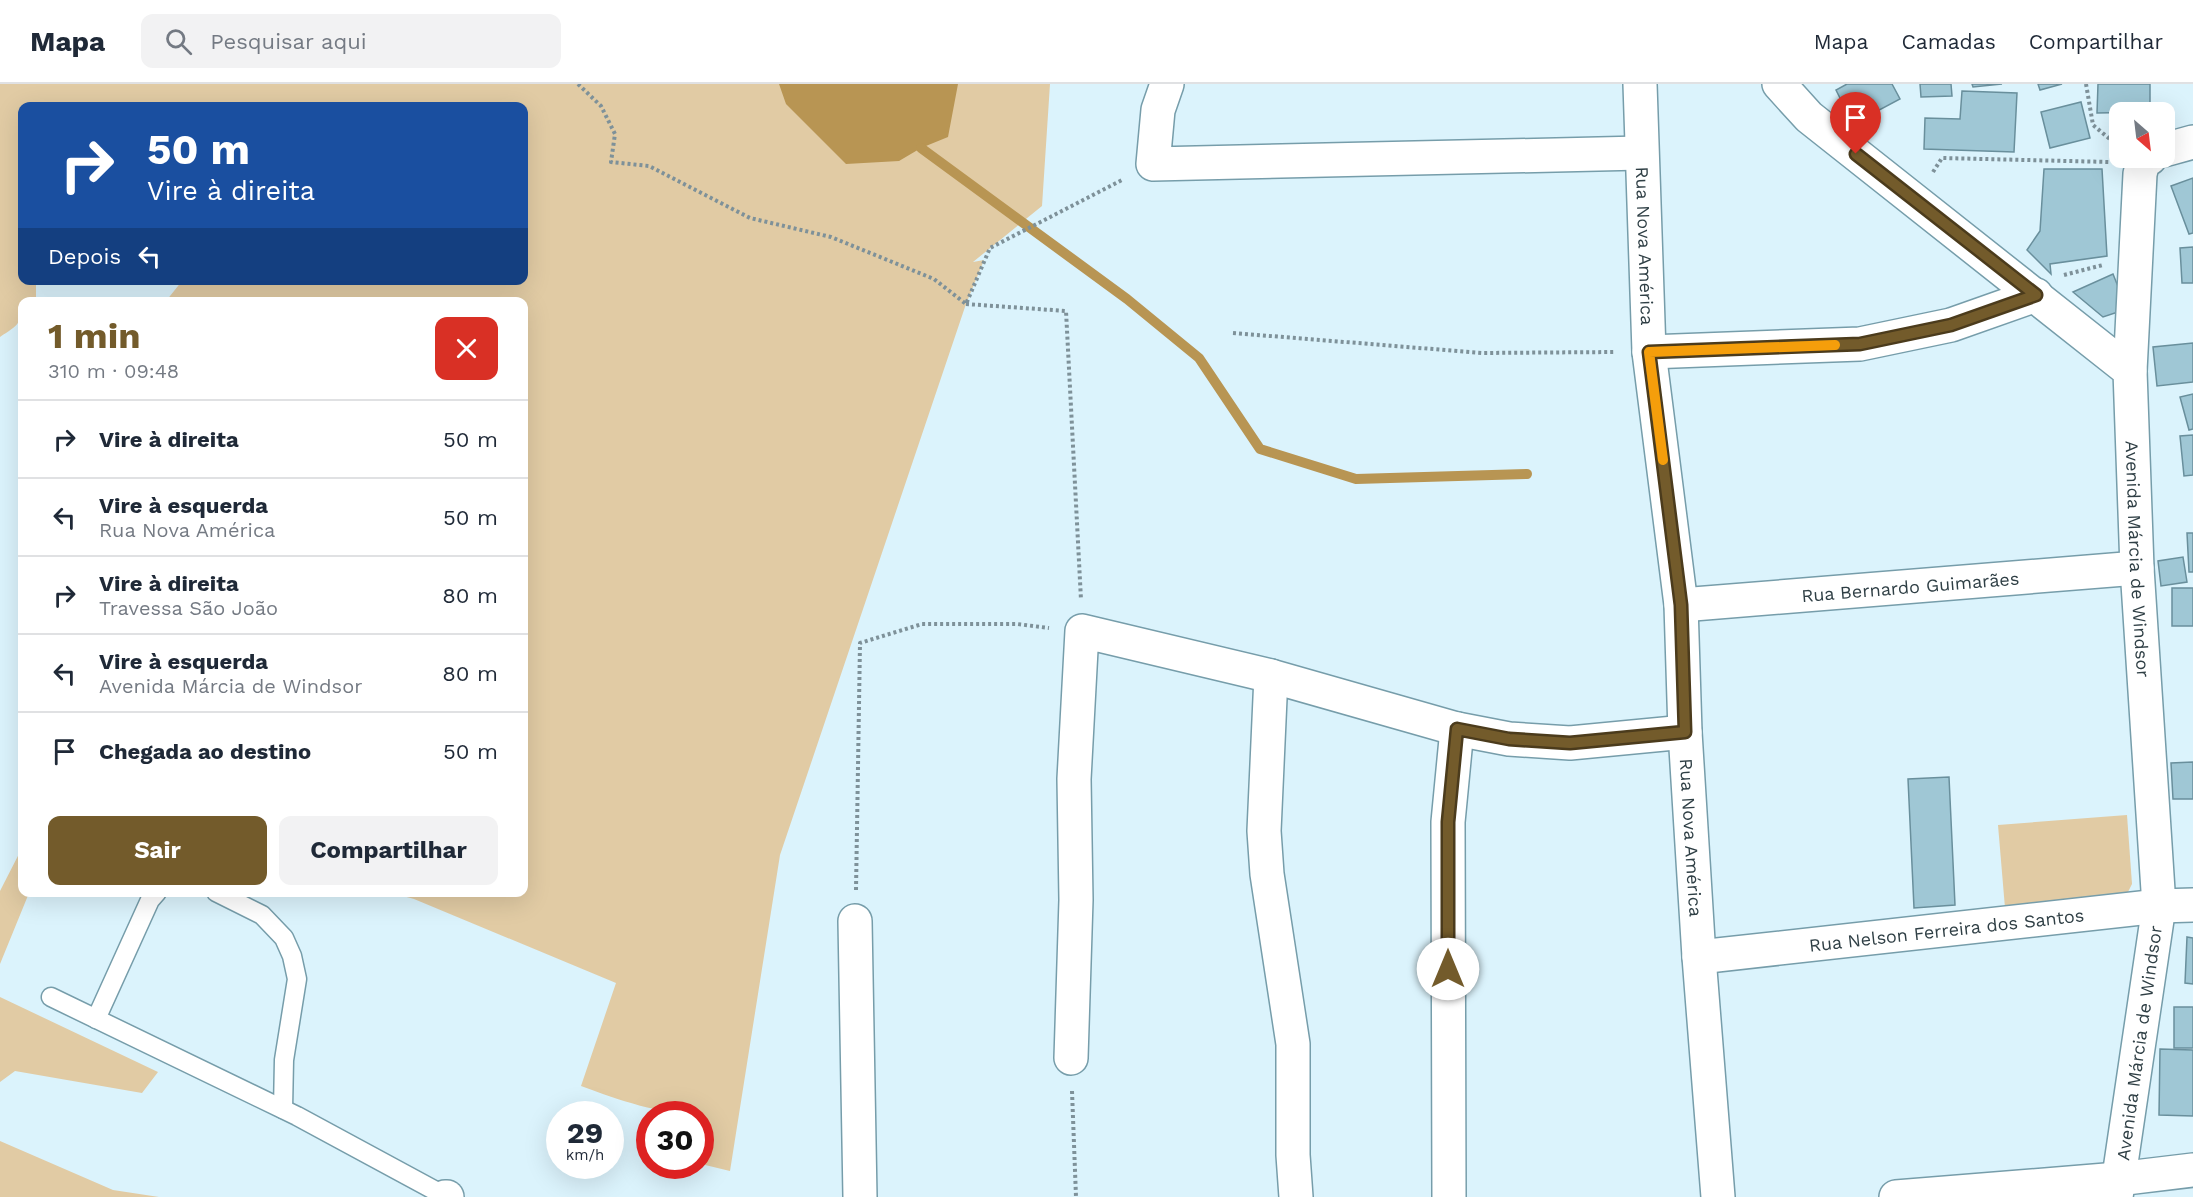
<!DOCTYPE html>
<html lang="pt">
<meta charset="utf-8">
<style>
body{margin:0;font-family:"Work Sans",sans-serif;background:#f2f2f3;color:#1f2937;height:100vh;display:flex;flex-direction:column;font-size:22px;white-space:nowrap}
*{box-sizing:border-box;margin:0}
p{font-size:20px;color:#747a83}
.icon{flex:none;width:33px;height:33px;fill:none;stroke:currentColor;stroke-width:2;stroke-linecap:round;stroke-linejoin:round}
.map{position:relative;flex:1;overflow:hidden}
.panel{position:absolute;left:18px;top:213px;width:510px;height:600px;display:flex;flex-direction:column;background:#fff;border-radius:12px;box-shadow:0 6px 24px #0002}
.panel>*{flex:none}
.guide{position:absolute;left:18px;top:18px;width:510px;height:183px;border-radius:12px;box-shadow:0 6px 24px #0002;background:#1a4fa0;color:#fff;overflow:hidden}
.needle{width:39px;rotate:152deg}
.fabs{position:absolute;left:2109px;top:18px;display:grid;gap:12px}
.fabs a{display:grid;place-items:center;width:66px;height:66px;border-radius:12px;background:#fff;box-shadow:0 6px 24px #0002;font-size:30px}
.speed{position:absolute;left:546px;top:1017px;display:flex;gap:12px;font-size:30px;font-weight:700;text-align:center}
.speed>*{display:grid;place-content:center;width:78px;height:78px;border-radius:50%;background:#fff;box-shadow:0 6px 24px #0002;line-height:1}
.speed small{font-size:15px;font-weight:400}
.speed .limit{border:9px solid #d22;background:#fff;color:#111}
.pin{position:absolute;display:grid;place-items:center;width:51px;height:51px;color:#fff;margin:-62px -26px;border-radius:50% 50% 50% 0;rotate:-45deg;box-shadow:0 0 6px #0007}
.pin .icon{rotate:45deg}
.me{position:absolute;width:66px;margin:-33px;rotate:0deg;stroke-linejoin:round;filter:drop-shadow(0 0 4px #0008)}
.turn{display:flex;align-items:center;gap:21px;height:126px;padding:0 30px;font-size:27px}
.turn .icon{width:78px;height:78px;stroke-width:2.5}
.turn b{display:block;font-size:42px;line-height:51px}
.then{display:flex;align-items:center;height:57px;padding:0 30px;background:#0003;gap:12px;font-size:22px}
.round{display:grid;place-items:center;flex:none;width:63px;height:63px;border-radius:12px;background:#f2f2f3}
.overview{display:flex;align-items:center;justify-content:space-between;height:102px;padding:0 30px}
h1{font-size:36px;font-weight:700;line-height:45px;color:#735b2b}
.primary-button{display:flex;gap:12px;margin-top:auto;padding:12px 30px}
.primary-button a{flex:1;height:69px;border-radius:12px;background:#735b2b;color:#fff;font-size:24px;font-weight:700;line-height:69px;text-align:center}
.primary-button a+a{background:#f2f2f3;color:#1f2937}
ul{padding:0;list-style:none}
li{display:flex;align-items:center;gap:18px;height:78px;padding:0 30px;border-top:2px solid #e0e1e3}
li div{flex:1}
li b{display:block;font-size:22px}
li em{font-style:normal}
header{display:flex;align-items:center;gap:36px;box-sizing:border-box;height:84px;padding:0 30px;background:#fff;border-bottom:2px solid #e0e1e3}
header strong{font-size:28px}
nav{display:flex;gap:33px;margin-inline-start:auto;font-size:21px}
.search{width:420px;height:54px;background:#f2f2f3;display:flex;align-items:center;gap:15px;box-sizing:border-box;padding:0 21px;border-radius:12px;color:#747a83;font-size:22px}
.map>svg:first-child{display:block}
</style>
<header>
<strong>Mapa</strong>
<div class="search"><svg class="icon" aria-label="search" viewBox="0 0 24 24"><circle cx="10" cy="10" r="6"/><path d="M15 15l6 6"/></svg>Pesquisar aqui</div>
<nav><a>Mapa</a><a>Camadas</a><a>Compartilhar</a></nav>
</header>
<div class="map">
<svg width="2193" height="1113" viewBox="0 0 2193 1113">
<rect width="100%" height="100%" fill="#dbf3fc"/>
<!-- green -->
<g fill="#e1cba4">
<path d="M0,0H1050L1042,122L973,178L984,176L966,220L780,771L730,1087L701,1080L700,1030C658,1030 622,1017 581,1002L616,899L414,815L392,809L524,808V218L166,217L182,197L524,196V22H22V196L36,197V213L33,217L22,218C22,240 18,241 0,253Z"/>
<polygon points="2127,731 2132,800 2126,812 2005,824 1998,741"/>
<polygon points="22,764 22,808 29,809 0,880 0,807"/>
<polygon points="0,913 158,988 142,1009 15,987 0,998"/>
<polygon points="0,1057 113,1106 159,1113 0,1113"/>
</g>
<!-- water -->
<polygon fill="#b89553" points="779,0 958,0 948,53 921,64 899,77 846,80 786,20"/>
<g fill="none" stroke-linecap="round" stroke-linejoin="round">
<!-- stream -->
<polyline stroke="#b89553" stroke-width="10" points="921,64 1127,215 1199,274 1260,365 1356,395 1527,390"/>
</g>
<!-- building -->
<g fill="#9fc7d5" stroke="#698f9c" stroke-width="1.5">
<polygon points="1847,0 1892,0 1900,15 1853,40 1836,6"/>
<polygon points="1920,0 1951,0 1952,12 1921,13"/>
<polygon points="1972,0 2002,0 1973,3"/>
<polygon points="2038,0 2062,0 2040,6"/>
<polygon points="2098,0 2150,0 2150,28 2097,29"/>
<polygon points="1962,7 2017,9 2014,68 1924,65 1925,34 1960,35"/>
<polygon points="2081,18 2090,54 2050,64 2041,28"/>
<polygon points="2044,85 2102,85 2107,172 2050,180 2051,190 2027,166 2040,147"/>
<polygon points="2193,94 2193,149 2189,150 2171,102"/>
<polygon points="2193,163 2193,199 2182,199 2180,164"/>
<polygon points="2113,190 2127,225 2103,233 2073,208"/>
<polygon points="2193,259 2193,298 2157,302 2153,263"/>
<polygon points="2193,310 2193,345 2189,346 2180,313"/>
<polygon points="2193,351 2193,391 2184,392 2180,352"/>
<polygon points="2187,449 2193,449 2193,488 2189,488"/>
<polygon points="2183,473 2187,498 2161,502 2158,477"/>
<rect x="2172" y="504" width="21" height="38"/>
<polygon points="2193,678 2193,715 2173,715 2171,679"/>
<polygon points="1949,693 1955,821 1914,824 1908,695"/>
<polygon points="2187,853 2193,854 2193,900 2185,899"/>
<rect x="2174" y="923" width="19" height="41"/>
<polygon points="2160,965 2193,966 2193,1032 2159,1031"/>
</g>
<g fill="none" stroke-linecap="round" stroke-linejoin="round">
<!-- service casing -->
<g stroke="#769daa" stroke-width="21">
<g id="service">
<polyline points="216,808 262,831 284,854 292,872 297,895 284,976 283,1025"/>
<polyline points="51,913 297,1032 445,1112"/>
<polyline points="96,935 150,816 157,808"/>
</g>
</g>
<!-- minor casing -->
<g stroke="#769daa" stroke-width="36">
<g id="minor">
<polyline points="1167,0 1158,26 1153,80 1641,69"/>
<path id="s1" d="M1640,0L1649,268L1681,521L1685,648L1699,873L1718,1113"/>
<polyline points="2164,66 2193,58"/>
<polyline points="1649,268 1860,260 1951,241 2036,211"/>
<polyline points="2130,287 2140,90 2143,78 2150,74"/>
<path id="s2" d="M1681,521L2137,484"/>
<polyline points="1271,592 1264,747 1267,790 1293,960 1293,1071 1296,1113"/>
<polyline points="855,837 860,1113"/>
<path id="s3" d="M1699,873L2159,822"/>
<polyline points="1071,974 1076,816 1074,695 1082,547 1271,592 1457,645 1509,655 1570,659 1685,648"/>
<polyline points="445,1113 447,1113"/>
<polyline points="1449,1113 1448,738 1457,645"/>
<polyline points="1896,1113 2118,1095 2193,1086"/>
</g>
</g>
<!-- tertiary casing -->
<g stroke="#769daa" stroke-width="36">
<g id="tertiary">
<path id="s4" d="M1779,0L1809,33L2130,287L2137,484L2159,822L2116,1113"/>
<polyline points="2159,822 2193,821"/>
</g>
</g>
<!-- path -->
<g stroke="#7e9199" stroke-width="4" stroke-dasharray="3 3" stroke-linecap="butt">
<polyline points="578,0 601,22 615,50 611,78 649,82 750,134 831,153 934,195 966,220 990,164 1124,95"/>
<polyline points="2086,0 2093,41 2117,61"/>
<polyline points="1933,88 1942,74 2109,78"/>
<polyline points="2064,191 2103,181"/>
<polyline points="966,220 1066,227 1081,516"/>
<polyline points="1233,249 1482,269 1615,268"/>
<polyline points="856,806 860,559 922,540 1017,540 1049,544"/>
<polyline points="1072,1007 1076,1113"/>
</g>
<!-- service -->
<use href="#service" stroke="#fff" stroke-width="18"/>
<!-- minor -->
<use href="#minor" stroke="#fff" stroke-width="33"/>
<!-- tertiary -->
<use href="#tertiary" stroke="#fff" stroke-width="33"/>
</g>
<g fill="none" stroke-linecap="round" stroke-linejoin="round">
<!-- route casing -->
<g stroke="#4b3b1c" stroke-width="15">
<polyline id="route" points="1448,885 1448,738 1457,645 1509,655 1570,659 1685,648 1681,521 1649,268 1860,260 1951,241 2036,211 1856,70"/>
</g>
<!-- route -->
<use href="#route" stroke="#735b2b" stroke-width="10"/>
<!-- slow -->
<polyline stroke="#f59e0b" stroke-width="10" points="1663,376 1649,268 1835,261"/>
</g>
<g text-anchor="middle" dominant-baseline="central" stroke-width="4.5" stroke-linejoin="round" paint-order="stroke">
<!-- street labels -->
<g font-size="18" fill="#2f3f45" stroke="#fff">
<text stroke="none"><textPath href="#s1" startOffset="162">Rua Nova América</textPath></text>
<text stroke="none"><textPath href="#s4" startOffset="642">Avenida Márcia de Windsor</textPath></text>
<text stroke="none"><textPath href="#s2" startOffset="230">Rua Bernardo Guimarães</textPath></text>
<text stroke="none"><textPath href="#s1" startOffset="756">Rua Nova América</textPath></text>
<text stroke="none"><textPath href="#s3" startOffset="249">Rua Nelson Ferreira dos Santos</textPath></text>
<text transform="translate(2139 959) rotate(-82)">Avenida Márcia de Windsor</text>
</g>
</g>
</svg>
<div class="fabs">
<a><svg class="needle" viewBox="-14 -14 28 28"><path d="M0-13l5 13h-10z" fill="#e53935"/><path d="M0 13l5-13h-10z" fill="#747a83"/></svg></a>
</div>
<div class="speed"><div>29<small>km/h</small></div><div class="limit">30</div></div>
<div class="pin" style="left:1856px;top:70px;background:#d93025"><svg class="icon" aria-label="arrive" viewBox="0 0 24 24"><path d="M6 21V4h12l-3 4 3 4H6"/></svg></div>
<svg class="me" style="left:1448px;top:885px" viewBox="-20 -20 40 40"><circle r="19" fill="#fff"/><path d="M0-13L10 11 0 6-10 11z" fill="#735b2b"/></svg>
<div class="guide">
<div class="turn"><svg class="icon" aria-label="right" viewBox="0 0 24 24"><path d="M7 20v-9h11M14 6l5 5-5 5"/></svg><div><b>50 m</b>Vire à direita</div></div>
<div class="then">Depois<svg class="icon" aria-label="left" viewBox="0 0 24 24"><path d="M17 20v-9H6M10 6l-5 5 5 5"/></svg></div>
</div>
<section class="panel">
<div class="overview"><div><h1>1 min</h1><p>310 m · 09:48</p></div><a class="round" style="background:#d93025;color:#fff"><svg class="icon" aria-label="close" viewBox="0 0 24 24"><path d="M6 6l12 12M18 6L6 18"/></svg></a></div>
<ul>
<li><svg class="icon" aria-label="right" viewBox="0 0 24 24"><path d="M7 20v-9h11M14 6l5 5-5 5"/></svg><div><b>Vire à direita</b></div><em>50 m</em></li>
<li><svg class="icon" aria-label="left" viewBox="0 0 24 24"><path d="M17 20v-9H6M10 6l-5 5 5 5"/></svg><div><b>Vire à esquerda</b><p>Rua Nova América</p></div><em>50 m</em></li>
<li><svg class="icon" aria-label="right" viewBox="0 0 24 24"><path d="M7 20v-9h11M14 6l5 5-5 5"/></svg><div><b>Vire à direita</b><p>Travessa São João</p></div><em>80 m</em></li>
<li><svg class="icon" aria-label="left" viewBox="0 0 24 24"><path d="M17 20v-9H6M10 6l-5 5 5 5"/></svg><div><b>Vire à esquerda</b><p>Avenida Márcia de Windsor</p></div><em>80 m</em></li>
<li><svg class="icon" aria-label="arrive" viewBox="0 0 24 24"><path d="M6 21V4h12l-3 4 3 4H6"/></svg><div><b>Chegada ao destino</b></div><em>50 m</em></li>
</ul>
<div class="primary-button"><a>Sair</a><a>Compartilhar</a></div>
</section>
</div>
